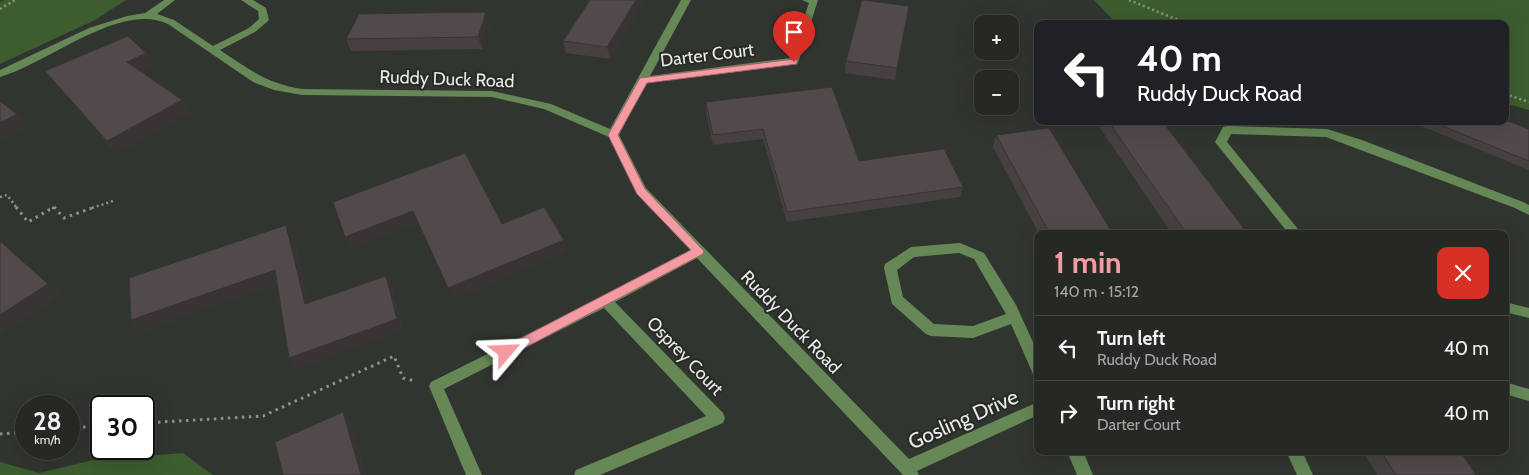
<!DOCTYPE html>
<meta charset="utf-8">
<style>
body{margin:0;font-family:Cabin,sans-serif;background:#2d302b;color:#f1f3f6;height:100vh;display:flex;flex-direction:column;font-size:19px;white-space:nowrap}
*{box-sizing:border-box;margin:0}
p{font-size:16px;color:#a3a6a6}
.icon{flex:none;width:28px;height:28px;fill:none;stroke:currentColor;stroke-width:2;stroke-linecap:round;stroke-linejoin:round}
.map{position:relative;flex:1;overflow:hidden}
.side{position:absolute;left:1034px;top:230px;width:475px;height:225px;display:flex;flex-direction:column;background:#252823;border-radius:10px;box-shadow:0 5px 20px #0002,0 0 0 1px #424441}
.side>*{flex:none}
.guide{position:absolute;left:1034px;top:20px;width:475px;height:105px;border-radius:10px;box-shadow:0 5px 20px #0002,0 0 0 1px #424441;background:#202124;color:#fff;overflow:hidden}
.buttons{position:absolute;left:974px;top:15px;display:grid;gap:10px}
.buttons a{display:grid;place-items:center;width:45px;height:45px;border-radius:10px;background:#252823;box-shadow:0 5px 20px #0002,0 0 0 1px #424441;font-size:25px}
.speed{position:absolute;left:15px;top:395px;display:flex;gap:10px;font-size:25px;font-weight:700;text-align:center}
.speed>*{display:grid;place-content:center;width:65px;height:65px;border-radius:50%;background:#252823;box-shadow:0 5px 20px #0002,0 0 0 1px #424441;line-height:1}
.speed small{font-size:12px;font-weight:400}
.speed .limit{border:2px solid #111;border-radius:8px;background:#fff;color:#111}
.pin{position:absolute;display:grid;place-items:center;width:42px;height:42px;color:#fff;margin:-51px -21px;border-radius:50% 50% 50% 0;rotate:-45deg;box-shadow:0 0 5px #0007}
.pin .icon{rotate:45deg}
.me{position:absolute;width:55px;margin:-28px;rotate:64deg;stroke-linejoin:round;filter:drop-shadow(0 0 4px #0008)}
.turn{display:flex;align-items:center;gap:18px;height:105px;padding:0 20px;font-size:22px}
.turn .icon{width:65px;height:65px;stroke-width:2.5}
.turn b{display:block;font-size:35px;line-height:42px}
.round{display:grid;place-items:center;flex:none;width:52px;height:52px;border-radius:10px;background:#2d302b}
.overview{display:flex;align-items:center;justify-content:space-between;height:85px;padding:0 20px}
h1{font-size:30px;font-weight:800;line-height:38px;color:#f49aa3}
ul{padding:0;list-style:none}
li{display:flex;align-items:center;gap:15px;height:65px;padding:0 20px;border-top:1px solid #424441}
li div{flex:1}
li b{display:block;font-size:19px}
li em{font-style:normal}
.map>svg:first-child{display:block}
</style>
<div class="map">
<svg width="1529" height="475" viewBox="0 0 1529 475">
<rect width="100%" height="100%" fill="#31352f"/>
<!-- green -->
<g fill="#3c5d2d">
<polygon points="4,0 126,0 95,20 0,64 0,2"/>
<polygon points="1094,0 1529,0 1529,110 1505,103 1505,24 1117,24"/>
<polygon points="183,453 213,475 0,475 0,462 39,473 93,460"/>
</g>
<g fill="none" stroke-linecap="round" stroke-linejoin="round">
<!-- path-far1 -->
<g stroke="#8e918c" stroke-width="2.5" stroke-dasharray="2 3" stroke-linecap="butt">
<polyline points="1129,0 1173,18 1195,24"/>
<polyline points="0,9 15,0"/>
<polyline points="1505,94 1529,102"/>
<polyline points="0,197 7,195 17,208"/>
<polyline points="52,208 55,208"/>
<polyline points="92,208 113,201"/>
</g>
<!-- path -->
<g stroke="#8e918c" stroke-width="3" stroke-dasharray="2.5 4.5" stroke-linecap="butt">
<polyline points="16,207 28,222 54,207"/>
<polyline points="54,207 64,218 95,207"/>
<polyline points="144,423 263,416 394,356 403,378 415,381"/>
<polyline points="69,428 101,426"/>
<polyline points="0,434 26,432"/>
</g>
<!-- minor -->
<g fill="#658856" fill-rule="evenodd">
<path d="M164,0H175L157,14L174,20L213,46L249,28L259,19L258,11L241,0H253L266,8L269,20L267,22L255,32L220,50C250,70 266,83 302,89L492,91L551,104L610,129L681,0H691L650,76L790,58L809,3L802,0H818L798,63L646,83L619,135L646,188L909,459L1038,402V415L917,471L919,475H903L697,258L615,302L723,413L725,418L723,423L600,475H574L576,470L706,416L604,308L444,389L482,475H466L429,386L431,382L554,321L690,250L637,194L609,137L544,109L492,97L302,95L274,90L253,82L168,24C120,1 45,65 0,77V70L89,28L127,16L145,13Z"/>
<polygon points="1227,126 1327,129 1362,140 1523,202 1529,205 1529,215 1515,208 1326,137 1231,134 1227,142 1302,234 1289,234 1215,142 1223,127"/>
<path d="M960,243L984,253L1016,305L1038,353V376L1033,374L1011,324L973,338L931,336L926,334L892,304L884,268L885,264L911,247ZM959,253L974,259L1006,314L973,326L934,324L903,297L897,270L914,257Z"/>
<polygon points="1505,302 1529,308 1529,318 1505,312"/>
<polygon points="1505,382 1529,389 1529,401 1505,394"/>
<polygon points="1067,451 1083,451 1093,475 1077,475"/>
<polygon points="1286,451 1302,451 1313,475 1297,475"/>
</g>
</g>
<!-- wall -->
<g fill="#474040">
<polygon points="644,0 610,59 566,53 563,41"/>
<polygon points="909,6 895,80 845,73 846,61"/>
<polygon points="490,24 482,49 351,51 346,39"/>
<polygon points="146,53 154,65 141,71 182,100 190,112 117,153 45,71"/>
<polygon points="706,102 859,161 963,187 960,197 787,222 763,139 713,145 706,111"/>
<polygon points="1103,121 1162,121 1248,234 1172,234 1100,128"/>
<polygon points="1409,121 1505,121 1529,129 1529,170"/>
<polygon points="996,135 1113,234 1039,234 993,147"/>
<polygon points="1363,451 1460,451 1476,475 1377,475"/>
</g>
<!-- shaded-wall -->
<g fill="#393434">
<polygon points="636,0 644,0 610,59 607,47"/>
<polygon points="486,12 490,24 482,49 478,37"/>
<polygon points="146,53 154,65 136,74 127,62"/>
<polygon points="182,100 190,112 117,153 107,141"/>
<polygon points="17,114 28,127 0,141 0,123"/>
<polygon points="413,211 419,223 352,249 345,237"/>
<polygon points="286,225 294,237 313,316 305,304"/>
<polygon points="564,240 567,252 453,300 448,288"/>
<polygon points="275,270 283,282 143,332 131,320"/>
<polygon points="386,276 393,288 404,330 298,369 289,358"/>
<polygon points="48,284 61,295 0,335 0,315"/>
<polygon points="343,412 351,422 367,475 361,475"/>
</g>
<!-- building -->
<g fill="#524a4a" stroke="#393434">
<polygon points="590,0 636,0 607,47 563,41"/>
<polygon points="862,0 909,6 897,68 846,61"/>
<polygon points="486,12 478,37 346,39 359,14"/>
<polygon points="128,36 146,53 127,62 182,100 107,141 45,71"/>
<polygon points="832,87 859,161 944,149 963,187 787,212 763,129 713,135 706,102"/>
<polygon points="0,101 17,114 0,123"/>
<polygon points="1505,120 1529,129 1529,161 1430,121 1505,121"/>
<polygon points="1108,121 1162,121 1248,234 1187,234"/>
<polygon points="1049,128 1113,234 1050,234 996,135"/>
<polygon points="465,153 502,224 544,207 564,240 448,288 413,211 345,237 333,202"/>
<polygon points="286,225 305,304 386,276 397,319 289,358 275,270 131,320 129,278"/>
<polygon points="0,241 48,284 0,315"/>
<polygon points="343,412 361,475 283,475 275,442"/>
<polygon points="1381,451 1460,451 1476,475 1396,475"/>
</g>
<!-- route -->
<polygon fill="#f49aa3" stroke="#9f646a" points="794,59 797,59 797,64 647,83 618,135 645,189 704,251 703,254 511,355 502,355 500,352 502,348 691,250 637,194 608,135 640,78"/>
<g text-anchor="middle" dominant-baseline="central" stroke-width="4" stroke-linejoin="round" paint-order="stroke">
<!-- street labels -->
<g font-size="18" fill="#e8ebe7" stroke="#272b25">
<text transform="translate(707 55) rotate(-7)">Darter Court</text>
<text transform="translate(447 79) rotate(2)">Ruddy Duck Road</text>
<text transform="translate(791 322) rotate(46)">Ruddy Duck Road</text>
<text transform="translate(685 356) rotate(46)">Osprey Court</text>
</g>
<!-- near-street labels -->
<g font-size="21" fill="#e8ebe7" stroke="#272b25">
<text transform="translate(963 419) rotate(-24)">Gosling Drive</text>
</g>
</g>
</svg>
<div class="buttons">
<a>+</a>
<a>−</a>
</div>
<div class="speed"><div>28<small>km/h</small></div><div class="limit">30</div></div>
<div class="pin" style="left:794px;top:62px;background:#d93025"><svg class="icon" aria-label="arrive" viewBox="0 0 24 24"><path d="M6 21V4h12l-3 4 3 4H6"/></svg></div>
<svg class="me" style="left:506px;top:352px" viewBox="-20 -20 40 40"><path d="M0-17L14 15 0 8-14 15z" fill="#f49aa3" stroke="#fff" stroke-width="4"/></svg>
<div class="guide">
<div class="turn"><svg class="icon" aria-label="left" viewBox="0 0 24 24"><path d="M17 20v-9H6M10 6l-5 5 5 5"/></svg><div><b>40 m</b>Ruddy Duck Road</div></div>
</div>
<section class="side">
<div class="overview"><div><h1>1 min</h1><p>140 m · 15:12</p></div><a class="round" style="background:#d93025;color:#fff"><svg class="icon" aria-label="close" viewBox="0 0 24 24"><path d="M6 6l12 12M18 6L6 18"/></svg></a></div>
<ul>
<li><svg class="icon" aria-label="left" viewBox="0 0 24 24"><path d="M17 20v-9H6M10 6l-5 5 5 5"/></svg><div><b>Turn left</b><p>Ruddy Duck Road</p></div><em>40 m</em></li>
<li><svg class="icon" aria-label="right" viewBox="0 0 24 24"><path d="M7 20v-9h11M14 6l5 5-5 5"/></svg><div><b>Turn right</b><p>Darter Court</p></div><em>40 m</em></li>
</ul>
</section>
</div>
